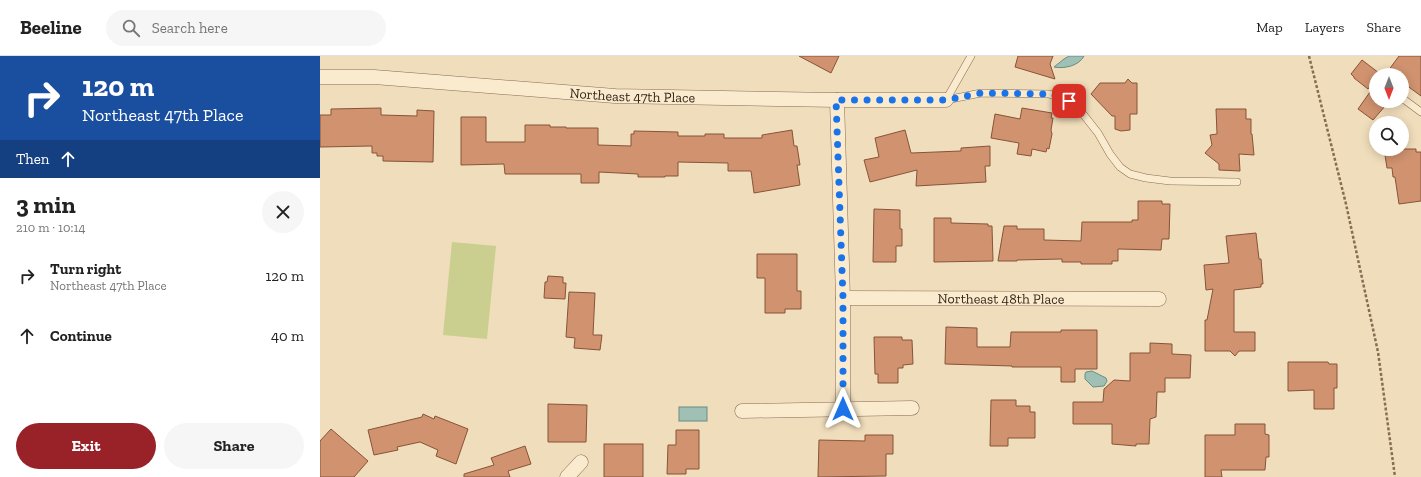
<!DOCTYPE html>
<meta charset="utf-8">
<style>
body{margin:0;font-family:"Zilla Slab",serif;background:#f6f6f6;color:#222;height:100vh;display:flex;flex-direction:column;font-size:15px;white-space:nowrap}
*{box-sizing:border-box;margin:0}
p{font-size:13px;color:#767676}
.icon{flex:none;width:22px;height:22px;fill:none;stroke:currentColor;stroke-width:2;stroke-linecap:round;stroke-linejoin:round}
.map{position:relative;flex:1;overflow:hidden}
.drawer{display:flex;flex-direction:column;background:#fff;width:320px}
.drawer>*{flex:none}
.top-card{background:#1a4fa0;color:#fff;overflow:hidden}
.needle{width:26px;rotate:180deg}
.controls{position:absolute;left:1049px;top:12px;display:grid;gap:8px}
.controls a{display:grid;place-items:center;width:40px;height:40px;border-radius:50%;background:#fff;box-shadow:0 2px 10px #0003;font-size:20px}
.pin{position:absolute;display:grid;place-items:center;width:34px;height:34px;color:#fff;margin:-17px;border-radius:8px;box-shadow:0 2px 6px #0006}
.me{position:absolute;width:44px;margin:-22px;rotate:0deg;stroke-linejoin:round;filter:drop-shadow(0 0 3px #0008)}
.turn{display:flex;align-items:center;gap:14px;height:84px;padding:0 16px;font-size:18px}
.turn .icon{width:52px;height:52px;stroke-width:2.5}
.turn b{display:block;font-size:28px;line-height:34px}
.then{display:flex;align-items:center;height:38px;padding:0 16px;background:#0003;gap:8px;font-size:15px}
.round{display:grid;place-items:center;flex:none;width:42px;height:42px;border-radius:21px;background:#f6f6f6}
.overview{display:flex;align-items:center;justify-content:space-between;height:68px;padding:0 16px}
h1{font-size:24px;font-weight:700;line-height:30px}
.primary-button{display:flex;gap:8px;margin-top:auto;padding:8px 16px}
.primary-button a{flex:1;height:46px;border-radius:24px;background:#992229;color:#fff;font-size:16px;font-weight:700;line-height:46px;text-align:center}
.primary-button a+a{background:#f6f6f6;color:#222}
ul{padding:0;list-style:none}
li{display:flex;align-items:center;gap:12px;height:60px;padding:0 16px}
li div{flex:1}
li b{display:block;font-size:15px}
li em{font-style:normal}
header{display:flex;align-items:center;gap:24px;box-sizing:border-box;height:56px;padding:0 20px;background:#fff;border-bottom:1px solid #e0e0e0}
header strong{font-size:19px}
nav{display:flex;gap:22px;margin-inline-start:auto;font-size:14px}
.search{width:280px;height:36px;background:#f6f6f6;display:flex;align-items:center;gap:10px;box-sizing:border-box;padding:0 14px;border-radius:22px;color:#767676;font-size:15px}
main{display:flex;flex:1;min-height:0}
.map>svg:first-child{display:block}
</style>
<header>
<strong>Beeline</strong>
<div class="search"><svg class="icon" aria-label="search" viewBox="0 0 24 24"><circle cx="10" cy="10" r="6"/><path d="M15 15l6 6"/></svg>Search here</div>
<nav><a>Map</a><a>Layers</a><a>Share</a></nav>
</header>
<main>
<section class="drawer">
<div class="top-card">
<div class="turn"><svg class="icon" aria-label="right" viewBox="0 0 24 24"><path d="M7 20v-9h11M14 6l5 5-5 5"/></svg><div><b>120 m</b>Northeast 47th Place</div></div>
<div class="then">Then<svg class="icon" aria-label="ahead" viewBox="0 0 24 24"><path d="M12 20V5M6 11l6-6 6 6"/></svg></div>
</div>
<div class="overview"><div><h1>3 min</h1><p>210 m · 10:14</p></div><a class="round"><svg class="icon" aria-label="close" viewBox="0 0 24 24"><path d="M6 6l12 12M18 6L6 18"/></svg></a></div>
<ul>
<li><svg class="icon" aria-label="right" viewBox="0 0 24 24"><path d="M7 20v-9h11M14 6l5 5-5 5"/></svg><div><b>Turn right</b><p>Northeast 47th Place</p></div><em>120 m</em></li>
<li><svg class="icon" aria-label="ahead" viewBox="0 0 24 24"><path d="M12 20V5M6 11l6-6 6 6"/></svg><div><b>Continue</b></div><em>40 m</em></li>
</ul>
<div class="primary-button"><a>Exit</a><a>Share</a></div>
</section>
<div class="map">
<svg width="1101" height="421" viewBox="0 0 1101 421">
<rect width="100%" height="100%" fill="#f0ddbb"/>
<!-- green -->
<polygon fill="#cace8f" points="132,186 176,190 167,283 123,279"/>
<!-- water -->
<g fill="#a0c0b5" stroke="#678e82">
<path d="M749,0H764C759,10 744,13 734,11L744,3Z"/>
<polygon points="772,315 786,322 787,325 784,330 773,331 765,323 765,318 766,316"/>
<rect x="359" y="351" width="28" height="14"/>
</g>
<!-- building -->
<g fill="#d0926f" stroke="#875439">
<polygon points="479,0 519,0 511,17"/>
<polygon points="698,0 733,0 730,8 735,23 695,11"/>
<polygon points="1079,0 1101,0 1101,40 1082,26 1082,19 1073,19 1068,15"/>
<polygon points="1042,4 1059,17 1056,19 1056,22 1048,33 1034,22 1034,21 1031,18"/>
<polygon points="808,23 812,27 817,27 817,58 810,58 810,74 801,75 795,73 795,60 792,60 771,38 780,27 805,27"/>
<polygon points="1050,36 1056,40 1056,45 1062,45 1066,49 1053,64 1038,53"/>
<polygon points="61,52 61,59 97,60 97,54 114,55 113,106 63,105 63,100 57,100 57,97 52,97 52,90 0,91 0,59 11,59 11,53"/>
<polygon points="702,52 732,57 731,62 733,62 731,74 732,78 729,93 727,92 726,96 712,93 711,100 697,98 699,87 671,82 675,58 700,63"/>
<polygon points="896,53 926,53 926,63 931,63 931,78 932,78 934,99 919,98 920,115 899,114 899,108 885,97 892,89 890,79 897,78"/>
<polygon points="141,61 166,61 166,86 205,86 205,69 230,69 230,71 246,71 246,72 278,72 278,89 311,90 311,78 314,78 314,75 358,76 358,80 385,80 385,78 404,78 404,82 442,82 442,79 472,74 474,90 477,90 480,109 477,109 480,129 434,137 431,115 408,115 408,107 358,106 358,120 345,120 345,121 318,121 318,118 279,116 279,127 261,127 261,118 185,118 184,108 141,109"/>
<polygon points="585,74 591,97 641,95 641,92 670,90 670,110 665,110 666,126 596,130 597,114 550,126 544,104 559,101 555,82"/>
<polygon points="1064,93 1096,93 1096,96 1101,96 1101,145 1079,148 1075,121 1073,121 1072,112 1067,112"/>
<polygon points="818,145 842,145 842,148 850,148 849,183 842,183 841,194 798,193 798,205 792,205 792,208 761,208 761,206 742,206 742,203 697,204 697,205 678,205 684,170 697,170 697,173 724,173 724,184 761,185 762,166 812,166 812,164 818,164"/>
<polygon points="554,153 580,154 580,173 582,173 582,190 576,190 576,206 553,206"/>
<polygon points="614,162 631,162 631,167 668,168 668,170 672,170 673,205 614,206"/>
<polygon points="936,177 939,203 941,203 943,228 941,228 941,231 914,234 914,276 935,276 935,295 919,295 915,300 910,295 885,295 885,264 887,264 893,233 886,234 884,209 909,207 906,180"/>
<polygon points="437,198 477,198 477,235 481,235 481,253 465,253 465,257 445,257 445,222 437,222"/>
<polygon points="228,220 243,221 243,227 246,227 245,243 224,242 225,226 227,226"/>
<polygon points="249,236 275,237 273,279 282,279 280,294 254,292 255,282 246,281"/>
<polygon points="626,271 657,272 657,291 690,291 691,276 741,276 741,274 777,274 777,313 755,313 755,326 741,326 741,311 692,311 692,310 625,308"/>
<polygon points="554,281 582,281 582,284 592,284 593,308 583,309 583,312 578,312 578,327 558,327 558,318 555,318"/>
<polygon points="830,287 852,288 852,298 871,299 870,322 845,322 845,336 837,336 836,361 830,363 829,388 816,388 816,390 792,388 792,368 753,368 753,346 783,346 784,333 794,324 810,325 810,297 830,297"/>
<polygon points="968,306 1008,306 1009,308 1017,308 1017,332 1014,332 1014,353 994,353 994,334 968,335"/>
<polygon points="671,344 696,344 696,350 710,350 710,356 715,356 715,382 688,382 688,390 670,390"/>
<polygon points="228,348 267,349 266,386 228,386"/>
<polygon points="103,358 114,363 115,360 148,373 136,408 116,400 118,394 100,386 77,391 78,394 54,399 48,374 102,361"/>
<polygon points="915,368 945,368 945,378 949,379 949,401 946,401 945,414 901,414 902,421 885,421 885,379 915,379"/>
<polygon points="11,373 48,405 34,421 0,421 0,385"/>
<polygon points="356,374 379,374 379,413 366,413 366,418 347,418 348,389 356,389"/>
<polygon points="545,379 573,379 573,398 566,398 566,420 498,421 499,384 545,385"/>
<rect x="284" y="388" width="39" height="33"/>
<polygon points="205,390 211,408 188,415 190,421 144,421 144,418 174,409 171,402"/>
</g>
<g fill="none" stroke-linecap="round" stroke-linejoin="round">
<!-- lane casing -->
<g stroke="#876d54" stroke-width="8">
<g id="lane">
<polyline points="1082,42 1101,56"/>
<polyline points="626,44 661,37 729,38 749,45 763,58 778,77 790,98 800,111 810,118 826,122 850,125 917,126"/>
<polyline points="626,44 651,0"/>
</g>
</g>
<!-- street casing -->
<g stroke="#876d54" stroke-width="15">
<g id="street">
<path id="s1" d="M0,21H54L295,40L517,44H626"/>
<polyline points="517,44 523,242 523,353"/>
<path id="s2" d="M523,242L839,243"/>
<polyline points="422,355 592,352"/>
<polyline points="247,421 261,406"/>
</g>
</g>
<!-- path -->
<polyline stroke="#876d54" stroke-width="2.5" stroke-dasharray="3 2" stroke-linecap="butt" points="989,0 1026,148 1058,296 1075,421"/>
<!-- lane -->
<use href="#lane" stroke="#faebce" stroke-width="7"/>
<!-- street -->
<use href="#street" stroke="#faebce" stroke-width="14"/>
</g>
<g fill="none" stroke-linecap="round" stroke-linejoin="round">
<!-- route -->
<polyline stroke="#1a73e8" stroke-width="7" stroke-dasharray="0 12.6" points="523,353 523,242 516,44 626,44 661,37 730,38 749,45"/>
</g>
<g text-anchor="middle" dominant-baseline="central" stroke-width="3.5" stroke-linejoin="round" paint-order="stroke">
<!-- street labels -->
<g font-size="14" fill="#36261a" stroke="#f7e8cb">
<text stroke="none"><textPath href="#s1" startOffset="313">Northeast 47th Place</textPath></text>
<text stroke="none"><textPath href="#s2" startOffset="158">Northeast 48th Place</textPath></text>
</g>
</g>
</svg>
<div class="controls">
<a><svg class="needle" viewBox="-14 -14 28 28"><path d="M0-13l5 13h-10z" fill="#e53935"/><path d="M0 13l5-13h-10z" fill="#767676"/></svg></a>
<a><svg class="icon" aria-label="search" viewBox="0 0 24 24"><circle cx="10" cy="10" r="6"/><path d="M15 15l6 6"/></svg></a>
</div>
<div class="pin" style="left:749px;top:45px;background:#d93025"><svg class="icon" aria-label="arrive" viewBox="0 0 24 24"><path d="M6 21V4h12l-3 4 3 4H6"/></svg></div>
<svg class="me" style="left:523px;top:353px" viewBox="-20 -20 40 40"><path d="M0-17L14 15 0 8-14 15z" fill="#1a73e8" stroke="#fff" stroke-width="4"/></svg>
</div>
</main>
